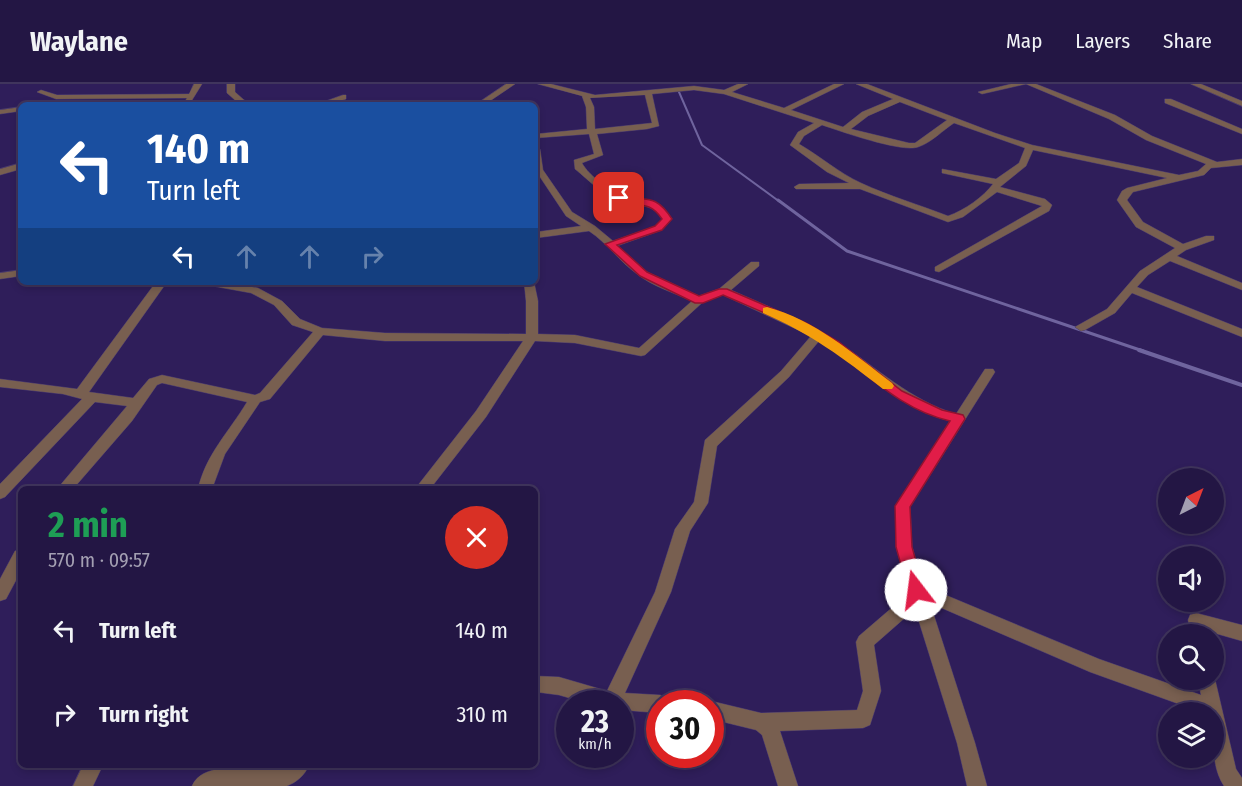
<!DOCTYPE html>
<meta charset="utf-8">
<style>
body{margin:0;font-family:"Fira Sans Condensed",sans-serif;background:#2b1f4b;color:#f1f3f6;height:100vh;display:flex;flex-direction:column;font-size:22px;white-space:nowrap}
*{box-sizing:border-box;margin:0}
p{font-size:20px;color:#a39fb2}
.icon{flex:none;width:33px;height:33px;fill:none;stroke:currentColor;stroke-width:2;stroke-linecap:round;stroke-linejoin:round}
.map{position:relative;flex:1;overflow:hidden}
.sheet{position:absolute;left:18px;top:402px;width:520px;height:282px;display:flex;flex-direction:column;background:#231644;border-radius:9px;box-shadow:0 3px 9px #0003,0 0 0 2px #40355d}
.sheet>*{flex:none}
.banner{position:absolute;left:18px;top:18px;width:520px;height:183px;border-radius:9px;box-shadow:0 3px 9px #0003,0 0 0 2px #40355d;background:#1a4fa0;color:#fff;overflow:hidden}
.needle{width:39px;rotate:42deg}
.buttons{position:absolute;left:1158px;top:384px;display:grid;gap:12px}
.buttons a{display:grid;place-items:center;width:66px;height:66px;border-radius:50%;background:#231644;box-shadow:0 3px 9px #0003,0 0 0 2px #40355d;font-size:30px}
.speed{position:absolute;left:556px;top:606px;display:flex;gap:12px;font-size:30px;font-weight:700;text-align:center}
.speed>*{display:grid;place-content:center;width:78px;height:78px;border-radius:50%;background:#231644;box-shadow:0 3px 9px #0003,0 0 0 2px #40355d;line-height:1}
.speed small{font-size:15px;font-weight:400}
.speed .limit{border:9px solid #d22;background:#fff;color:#111}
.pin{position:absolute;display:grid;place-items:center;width:51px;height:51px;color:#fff;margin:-26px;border-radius:12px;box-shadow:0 3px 9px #0006}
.me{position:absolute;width:66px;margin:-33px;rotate:345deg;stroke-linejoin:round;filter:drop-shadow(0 0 4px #0008)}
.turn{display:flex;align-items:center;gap:21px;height:126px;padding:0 30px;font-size:27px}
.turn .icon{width:78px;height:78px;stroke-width:2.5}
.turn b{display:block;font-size:42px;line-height:51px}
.lanes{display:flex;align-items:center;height:57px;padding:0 30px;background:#0003;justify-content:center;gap:30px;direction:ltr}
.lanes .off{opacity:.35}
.round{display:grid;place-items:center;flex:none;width:63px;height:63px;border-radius:32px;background:#2b1f4b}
.overview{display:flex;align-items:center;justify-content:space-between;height:102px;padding:0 30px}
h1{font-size:36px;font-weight:700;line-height:45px;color:#1e9e55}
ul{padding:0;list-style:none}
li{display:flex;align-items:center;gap:18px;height:84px;padding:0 30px}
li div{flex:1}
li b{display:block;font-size:22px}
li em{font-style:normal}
header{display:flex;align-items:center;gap:36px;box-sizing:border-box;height:84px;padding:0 30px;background:#231644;border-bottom:2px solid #40355d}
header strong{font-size:28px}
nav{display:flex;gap:33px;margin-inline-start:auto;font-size:21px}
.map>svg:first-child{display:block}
</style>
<header>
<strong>Waylane</strong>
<nav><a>Map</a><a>Layers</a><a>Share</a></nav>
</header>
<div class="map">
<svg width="1242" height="702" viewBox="0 0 1242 702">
<rect width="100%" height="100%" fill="#2f1e5a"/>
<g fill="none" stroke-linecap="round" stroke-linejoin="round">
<!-- stream-far2 -->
<polyline stroke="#6f649e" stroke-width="2" points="679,8 702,61 780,118"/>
<!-- stream-far1 -->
<polyline stroke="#6f649e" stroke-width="3" points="778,116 847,167 1143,267"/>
<!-- stream -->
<polyline stroke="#6f649e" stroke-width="4" points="1139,266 1242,301"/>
<!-- street casing -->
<g stroke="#4a3b71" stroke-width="1">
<g id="street">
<polygon points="194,0 202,0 189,21 184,19 187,14 56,15 37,8 41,6 57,11 189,10"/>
<polygon points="227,0 235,0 235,8 244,16 260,21 227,21 236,17 227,9"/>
<polygon points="506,0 515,0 484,21 475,21"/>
<path d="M538,0H551L595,11L694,2L724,6L738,0H748L732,8L784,24L834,0H844L791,26L843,43L862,28L893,15L856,0H867L995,49L1032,61L1179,91L1198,87L1206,80L1146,56L1109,35L1026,0L982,10L978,8L1011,0H1036L1115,31L1152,52L1217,78L1242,75V81L1211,84L1204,91L1133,108L1127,116L1143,138L1183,160L1206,152H1214V156L1186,166L1177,172L1242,199V206L1170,177L1148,191L1137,203L1242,245V253L1132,209L1115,229L1085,246L1081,247L1075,243L1107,225L1140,187L1175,164L1136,143L1117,116L1122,107L1127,104L1167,94L1033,66L1026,82L1000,103L1045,115L1052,121L1049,127L939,188L935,187V183L1042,122L997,108L963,133L948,138L860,105H796L794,103L799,100L849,99L827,88L790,61L798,48L814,39L724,10L694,6L652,10L659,42L647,45L597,50L603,71L582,79C589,92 612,109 627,114C649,120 657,112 672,135L662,146L617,162L647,188L699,212L719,205L751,178H759V182L731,206C767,222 805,237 838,258C877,284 910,316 956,330L985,285H993L995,288L910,423L912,463L924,502L1099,575L1201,611L1198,596H1214V591L1236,685L1242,694V702H1224C1210,681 1214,653 1214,628H1201L1090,588L930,519L975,659L987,702H967L957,659L915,525L874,561L881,607L870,641L863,644L780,647L798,702H778L762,651L756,646L711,635V620H705L711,617L761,629L857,626L863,607L856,558L859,552L909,509L896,463V422L950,337C899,322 864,285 819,257L789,293L717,362L708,419L690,447L671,508L625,609L660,611L666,614L669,620H660V629L621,626V620H590L559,611L536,608V592L559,593L607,607L655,508L675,445L694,418L705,356L781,287L811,252L723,211L703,218L645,271L641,272L575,259L535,257L486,333L430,405H415L476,327L523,257H385L323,251L270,315L260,318L225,370L212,405H198C206,370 229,348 247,318L162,299L157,301L132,337L73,405H57L127,322L95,318L5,413L0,415V400L82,315L63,310L0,303V295L77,305L156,198H167L89,308L133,314L149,295L162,291L255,311L260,309L313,248L292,241L274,221L251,209L207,201L202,198H226L258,204L282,217L300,235L322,244L385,249L526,250V217L524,198H534L538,217V250L575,251L639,264L692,217C674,209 652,202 637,190C619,177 607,159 589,147L536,154V148L581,142L566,132L536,87V63L540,65L543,86L572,128L595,142L613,157L656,142L662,135C652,119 641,123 625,119C605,114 590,97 575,85L574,76L594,70L589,50L536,54V50L587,45L586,23L582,12ZM645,11L652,39L595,45L594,23L590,14ZM900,18L947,36L915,59H909L851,45L868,32ZM954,39L1025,64L1019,79L996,95L942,85V89L993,100C983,113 965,126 948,132C920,121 889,112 861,99C839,89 820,72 799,60L804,52L822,41C840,47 902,69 918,63C931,59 943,46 954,39Z"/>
<polygon points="1191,0 1201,0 1242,17 1242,22"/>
<polygon points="343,11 346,11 346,15 327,21 315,21"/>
<polygon points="1165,15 1171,15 1242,45 1242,50 1165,19"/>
<polygon points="21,23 21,27 0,30 0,26"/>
<polygon points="21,79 21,85 0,91 0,85"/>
<polygon points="21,186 21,192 0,195 0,189"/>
<polygon points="21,466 21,487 6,515 0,517 0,495 15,467"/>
<polygon points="1196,529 1242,541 1242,557 1207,547 1207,550 1191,550 1188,536 1190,531"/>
<polygon points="83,681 103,681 93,702 73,702"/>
<path d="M285,681H309C305,691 297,698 287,702H192C204,673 261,689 285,681Z"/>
</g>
</g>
<!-- street -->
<use href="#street" fill="#785f50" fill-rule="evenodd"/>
</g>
<!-- route -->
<path fill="#e11d48" stroke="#92132f" stroke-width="1.5" d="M619,111C645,119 654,107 672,135L662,146L617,161L647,188L699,212L719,205H727L806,239L839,258L902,307L942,326L963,331L965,335L910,423L912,463L924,506L922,511L916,513L910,511L908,506L896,463L895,422L950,337C901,326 869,291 830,263C797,241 759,227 723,211L703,219H695L640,192L605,160L655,142L662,135C647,112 632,127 614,114Z"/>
<!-- slow -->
<path fill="#f59e0b" d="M767,223C815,236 854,270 892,299L894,302L892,305H883C842,273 811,250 763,229V224Z"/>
</svg>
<div class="buttons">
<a><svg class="needle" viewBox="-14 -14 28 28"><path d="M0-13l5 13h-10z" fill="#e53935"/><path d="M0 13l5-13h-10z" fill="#a39fb2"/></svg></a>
<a><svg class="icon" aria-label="sound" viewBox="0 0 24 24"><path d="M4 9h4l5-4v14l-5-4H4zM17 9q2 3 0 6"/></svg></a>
<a><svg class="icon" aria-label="search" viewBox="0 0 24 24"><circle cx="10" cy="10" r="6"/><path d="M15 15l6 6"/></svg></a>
<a><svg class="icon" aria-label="layers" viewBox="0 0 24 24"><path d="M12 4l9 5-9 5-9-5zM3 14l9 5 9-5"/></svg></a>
</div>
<div class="speed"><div>23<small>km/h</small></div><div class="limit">30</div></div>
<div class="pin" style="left:619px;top:114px;background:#d93025"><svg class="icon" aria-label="arrive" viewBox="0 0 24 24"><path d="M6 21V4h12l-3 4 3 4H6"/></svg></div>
<svg class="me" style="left:916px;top:506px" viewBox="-20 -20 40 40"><circle r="19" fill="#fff"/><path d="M0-13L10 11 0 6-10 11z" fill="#e11d48"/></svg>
<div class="banner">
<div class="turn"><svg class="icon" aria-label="left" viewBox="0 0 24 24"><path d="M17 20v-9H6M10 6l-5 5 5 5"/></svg><div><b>140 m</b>Turn left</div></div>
<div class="lanes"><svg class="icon" aria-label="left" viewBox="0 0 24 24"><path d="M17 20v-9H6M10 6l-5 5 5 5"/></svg><svg class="icon off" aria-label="ahead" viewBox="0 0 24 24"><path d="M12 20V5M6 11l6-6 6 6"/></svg><svg class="icon off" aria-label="ahead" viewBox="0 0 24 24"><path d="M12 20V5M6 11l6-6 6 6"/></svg><svg class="icon off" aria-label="right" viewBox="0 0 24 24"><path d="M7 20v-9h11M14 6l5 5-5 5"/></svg></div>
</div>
<section class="sheet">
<div class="overview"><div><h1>2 min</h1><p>570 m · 09:57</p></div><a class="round" style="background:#d93025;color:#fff"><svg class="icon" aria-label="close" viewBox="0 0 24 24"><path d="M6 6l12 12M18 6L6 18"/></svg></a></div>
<ul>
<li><svg class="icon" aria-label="left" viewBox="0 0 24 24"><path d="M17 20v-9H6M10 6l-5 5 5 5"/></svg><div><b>Turn left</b></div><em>140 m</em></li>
<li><svg class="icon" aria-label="right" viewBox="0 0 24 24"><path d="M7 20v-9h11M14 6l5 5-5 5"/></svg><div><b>Turn right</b></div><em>310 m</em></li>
</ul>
</section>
</div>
